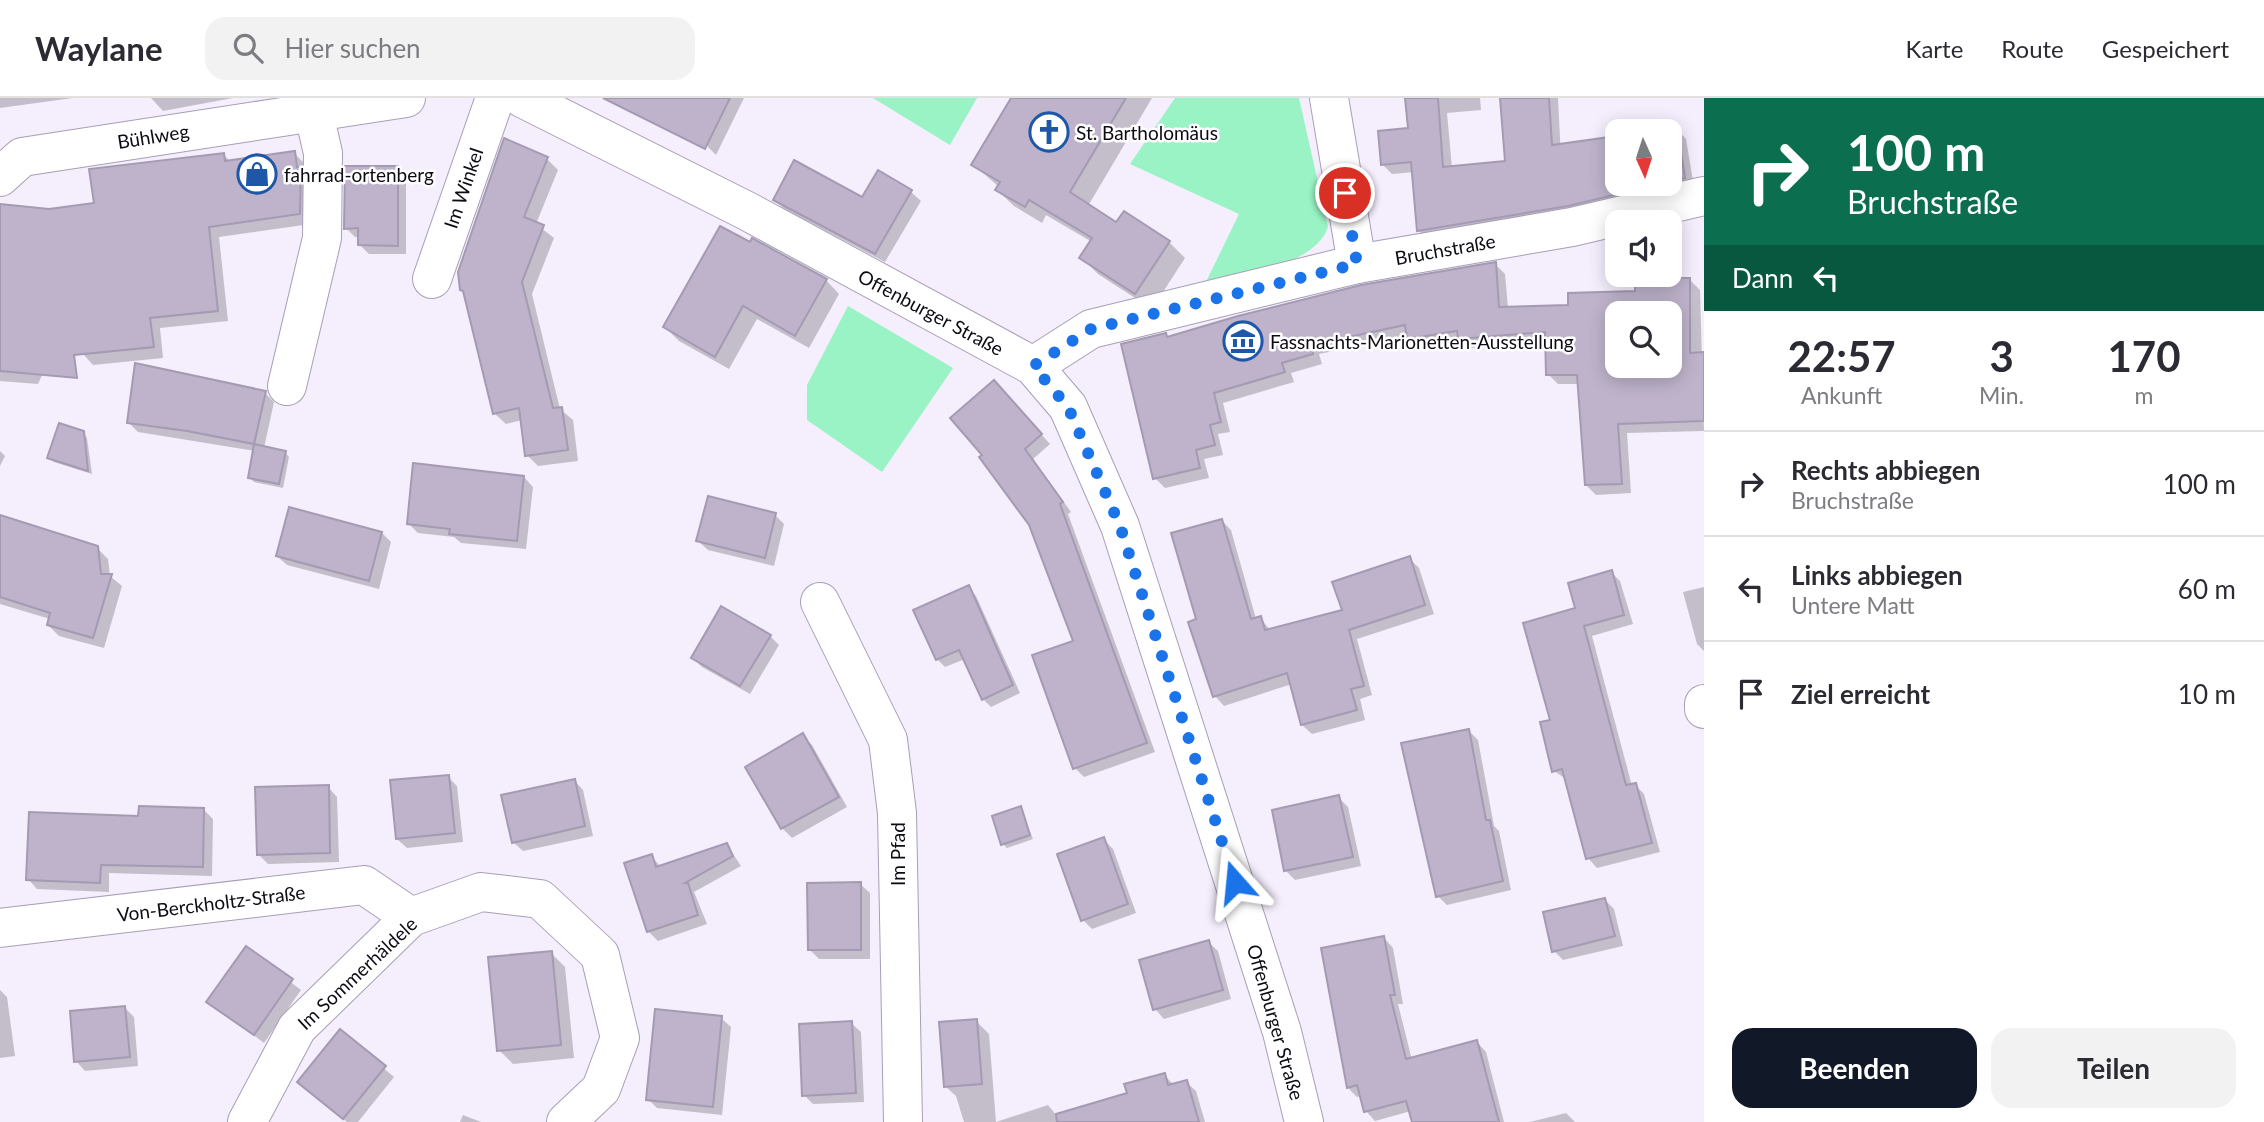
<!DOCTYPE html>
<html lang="de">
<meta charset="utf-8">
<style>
body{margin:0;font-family:Lato,sans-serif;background:#f2f2f3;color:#2b2b33;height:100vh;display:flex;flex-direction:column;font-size:26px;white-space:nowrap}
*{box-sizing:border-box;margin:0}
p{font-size:23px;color:#7c7c81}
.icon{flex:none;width:38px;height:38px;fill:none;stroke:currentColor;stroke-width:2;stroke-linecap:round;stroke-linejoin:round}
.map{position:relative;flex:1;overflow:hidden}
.sheet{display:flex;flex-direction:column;background:#fff;width:560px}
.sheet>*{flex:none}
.top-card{background:#0b6e4f;color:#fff;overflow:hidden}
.needle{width:46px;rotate:177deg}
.buttons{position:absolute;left:1605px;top:21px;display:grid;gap:14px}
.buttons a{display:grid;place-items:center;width:77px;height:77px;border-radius:14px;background:#fff;box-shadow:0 4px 18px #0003;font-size:35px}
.pin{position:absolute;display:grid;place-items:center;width:60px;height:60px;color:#fff;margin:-30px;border:4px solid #fff;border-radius:50%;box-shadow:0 2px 7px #0007}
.me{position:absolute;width:77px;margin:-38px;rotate:342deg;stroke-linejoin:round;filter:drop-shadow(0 0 5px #0008)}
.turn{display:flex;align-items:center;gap:24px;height:147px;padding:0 28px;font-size:32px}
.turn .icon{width:91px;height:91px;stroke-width:2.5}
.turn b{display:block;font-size:49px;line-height:60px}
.then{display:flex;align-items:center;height:66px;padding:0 28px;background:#0003;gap:14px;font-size:26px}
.eta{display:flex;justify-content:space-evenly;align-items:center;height:119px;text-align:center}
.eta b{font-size:42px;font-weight:700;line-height:49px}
.button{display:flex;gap:14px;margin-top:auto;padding:14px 28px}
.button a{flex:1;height:80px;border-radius:21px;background:#111827;color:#fff;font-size:28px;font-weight:700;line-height:80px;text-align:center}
.button a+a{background:#f2f2f3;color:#2b2b33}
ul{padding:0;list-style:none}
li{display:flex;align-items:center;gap:21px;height:105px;padding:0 28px;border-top:2px solid #e1e1e2}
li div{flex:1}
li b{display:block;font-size:26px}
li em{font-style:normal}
header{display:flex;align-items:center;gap:42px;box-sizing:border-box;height:98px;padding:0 35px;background:#fff;border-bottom:2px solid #e1e1e2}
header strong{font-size:33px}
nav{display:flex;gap:38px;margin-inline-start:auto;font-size:24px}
.search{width:490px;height:63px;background:#f2f2f3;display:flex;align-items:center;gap:18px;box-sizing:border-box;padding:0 24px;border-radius:21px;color:#7c7c81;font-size:26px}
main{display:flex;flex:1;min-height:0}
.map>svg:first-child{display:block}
</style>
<header>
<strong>Waylane</strong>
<div class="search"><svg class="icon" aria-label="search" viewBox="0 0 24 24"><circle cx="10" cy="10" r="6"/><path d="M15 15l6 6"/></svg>Hier suchen</div>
<nav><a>Karte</a><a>Route</a><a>Gespeichert</a></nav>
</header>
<main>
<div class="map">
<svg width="1704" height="1024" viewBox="0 0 1704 1024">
<rect width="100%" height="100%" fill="#f5eefd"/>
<!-- green -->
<g fill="#99f3c5">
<polygon points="873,0 977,0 950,47"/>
<path d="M1175,0H1299L1328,129C1315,168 1239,178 1204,188L1239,116L1130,66Z"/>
<polygon points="848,208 953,270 882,374 807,322 807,287"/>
</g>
<!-- shadow -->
<g fill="#0003" fill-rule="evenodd">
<polygon points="0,0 73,0 0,10"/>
<polygon points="151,0 233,0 163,13"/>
<polygon points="709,0 744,0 716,57 708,49"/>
<polygon points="1013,0 1152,0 1088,108 1117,126 1169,144 1185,160 1152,211 1098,176 1082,160 1092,144 1046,117 1042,125 1014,108 997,92 999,89 974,67"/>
<polygon points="1407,0 1480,0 1481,12 1447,15 1452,70 1507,65 1502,0 1558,0 1561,60 1617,56 1617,86 1670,86 1670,33 1662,33 1677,31 1686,41 1694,89 1429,142 1419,133 1414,74 1392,76 1382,66 1410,31"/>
<polygon points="505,43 547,61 558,72 536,126 554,140 532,196 560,311 573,322 578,363 538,368 527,357 522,322 506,326 495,316"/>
<polygon points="294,55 305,66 311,126 219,139 228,223 160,230 163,260 93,267 83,256 105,187 88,180 38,286 0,283 0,128 49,112 96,107 223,56 231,64"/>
<polygon points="397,70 406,79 406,156 369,156 360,147 360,139 355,139 346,130"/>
<polygon points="878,75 911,94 921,103 885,164 784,111 775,102 862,101"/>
<path d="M1495,166L1505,176L1508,210L1570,209L1690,182L1700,192L1704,333L1627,335L1631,395L1596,397L1586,387L1580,286H1558L1548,276L1547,244L1470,250L1463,243L1419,250L1408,238L1319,256L1322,266L1291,275L1294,284L1223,305L1230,334L1218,336L1223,357L1204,361L1209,380L1165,390L1155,380L1166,237L1169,240ZM1617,215H1670V268H1617Z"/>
<polygon points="826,182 839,196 809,250 757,221 729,271 679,243 665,229"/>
<polygon points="1003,293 1050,346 1033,361 1071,414 1068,416 1155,654 1084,679 1075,670 1075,544 1031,426 984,358"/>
<polygon points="265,295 274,304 264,350 285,354 289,359 283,390 254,384 250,380 255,353 138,334 129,325"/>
<polygon points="83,335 87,340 92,376 54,364 49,360"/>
<polygon points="0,353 5,358 0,368"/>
<polygon points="524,379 533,389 526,451 461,445 454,439 418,435 409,426"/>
<polygon points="775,417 784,426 774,468 708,452 698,443"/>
<polygon points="0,419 97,450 108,461 110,478 122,488 104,550 59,538 48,527 50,521 0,506"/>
<polygon points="1222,423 1231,432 1256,521 1260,520 1271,533 1344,513 1409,460 1419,470 1434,516 1357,541 1372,597 1360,601 1365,622 1312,636 1302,627 1292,586 1224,608 1215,598 1198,522"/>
<polygon points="382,435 391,444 379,491 287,467 277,458"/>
<polygon points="1611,474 1620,483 1633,526 1592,538 1632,688 1635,687 1644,696 1660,754 1597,770 1588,760 1566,681 1554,673 1552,623 1577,511"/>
<polygon points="1704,489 1704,553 1697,546 1683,494"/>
<polygon points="969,490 976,498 1020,595 991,609 983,601 965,561 945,569 937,561"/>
<polygon points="770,538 779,547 750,596 702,569 693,560"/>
<polygon points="1469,633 1478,642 1494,728 1499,733 1511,792 1447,807 1438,798"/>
<polygon points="803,638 812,647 847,709 792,740 782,730 748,669"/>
<polygon points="448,679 457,688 463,744 407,750 397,741"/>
<polygon points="574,682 583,692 593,738 523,753 513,744"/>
<polygon points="328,689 337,699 339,764 268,766 258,756"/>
<polygon points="1338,699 1348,709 1361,768 1295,782 1286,773"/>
<polygon points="1020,710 1033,741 1007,750 1003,746"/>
<polygon points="203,711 213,721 212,778 109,775 109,794 37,791 28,781 140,720"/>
<polygon points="1103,741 1113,751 1136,815 1092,831 1083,822"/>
<polygon points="727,747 741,768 694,794 707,826 658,843 648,833 651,758 661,769"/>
<polygon points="860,786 870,795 870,861 819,861 810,852"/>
<polygon points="1605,802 1614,811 1623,848 1563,862 1554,853"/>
<polygon points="1384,840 1393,850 1403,906 1398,906 1412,962 1477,944 1486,954 1504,1024 1413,1024 1411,1013 1375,1023 1366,1013 1361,998 1357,999 1348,990"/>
<polygon points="1208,844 1218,853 1231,901 1164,921 1155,911"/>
<polygon points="246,850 301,892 264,945 209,904"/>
<polygon points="551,855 565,869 574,960 513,966 499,952"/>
<polygon points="0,892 7,899 15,958 0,960"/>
<polygon points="125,910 134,919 138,968 85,973 76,963"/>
<polygon points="721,920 731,929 722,1017 657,1010 648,1001"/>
<polygon points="976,923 989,936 996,1024 964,1024 956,998 945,988"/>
<polygon points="851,925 861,934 864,1004 813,1006 804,997"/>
<polygon points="340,933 394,979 358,1024 347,1024 308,993"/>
<polygon points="1164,977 1173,986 1186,984 1196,993 1205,1024 1112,1024 1129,996"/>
<polygon points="1048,1007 1062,1024 996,1024"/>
<polygon points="1566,1015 1575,1024 1530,1024"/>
<polygon points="463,1017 481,1024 460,1024"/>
</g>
<!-- building -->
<g fill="#beb3cb" stroke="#a49ab2" stroke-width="2" fill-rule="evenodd">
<polygon points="603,0 730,0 705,51"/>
<polygon points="1011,0 1126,0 1070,94 1116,124 1124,113 1170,143 1135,196 1079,160 1092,140 1029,102 1025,109 995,92 1000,84 971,67"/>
<polygon points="1405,0 1438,0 1443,69 1505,63 1500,0 1549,0 1552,47 1617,38 1617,86 1660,86 1568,108 1417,133 1411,64 1381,67 1378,33 1408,30"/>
<polygon points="1677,29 1685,80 1670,84 1670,33 1650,33"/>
<polygon points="504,40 548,59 524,119 544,127 522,184 553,310 562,309 568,352 525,358 519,310 493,316 463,193 460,192 458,174"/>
<polygon points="295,53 297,69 301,69 300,116 209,129 218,213 150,220 154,249 74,257 77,280 0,273 0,106 49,111 94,105 89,71 224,55 225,63"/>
<polygon points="794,62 862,99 878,72 912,92 875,156 773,102"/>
<polygon points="345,68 398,68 398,148 358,147 358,130 344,131"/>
<polygon points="720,128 750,144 752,140 827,181 795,238 743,208 715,259 663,229"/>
<path d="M1496,164L1499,209L1568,207V195L1635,193V180H1690V255L1704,254V323L1618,326L1622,386L1585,387L1577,277H1546L1545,234L1458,241L1457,233L1407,241L1405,227L1311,247L1313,256L1282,265L1285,274L1214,295L1221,324L1210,327L1215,347L1196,352L1200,370L1153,381L1121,246L1166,235L1167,239L1238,218L1361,187ZM1617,215H1670V268H1617Z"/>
<polygon points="135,265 266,293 254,346 187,333 127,325"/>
<polygon points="994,282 1042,336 1025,351 1063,404 1060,406 1147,645 1073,671 1032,557 1073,543 1029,427 979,359 982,357 950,320"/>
<polygon points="59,325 84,333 88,373 47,360"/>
<polygon points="254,346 286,353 279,386 248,380"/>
<polygon points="413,365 524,378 517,443 449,436 450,431 407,426"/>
<polygon points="708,398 776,415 765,460 696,443"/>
<polygon points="289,409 382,434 369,483 276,458"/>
<polygon points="0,417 98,448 101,476 112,476 93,540 47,527 50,515 0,499"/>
<polygon points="1222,421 1251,521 1261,518 1265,532 1342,512 1332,484 1410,458 1425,507 1349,532 1364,588 1351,591 1357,612 1301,627 1287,575 1213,599 1188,524 1196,521 1171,435"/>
<polygon points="1612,472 1624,517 1584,528 1626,687 1636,685 1652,745 1586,761 1562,671 1552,674 1540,624 1550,622 1523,525 1575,510 1568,485"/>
<polygon points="969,487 1013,587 982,602 959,552 936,562 913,512"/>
<polygon points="721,508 771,537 740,588 691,560"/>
<polygon points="1469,631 1486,722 1490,722 1503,783 1436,799 1401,645"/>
<polygon points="803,635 839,699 781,731 745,669"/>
<polygon points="449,677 455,735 396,741 390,682"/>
<polygon points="575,681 585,728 512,745 501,697"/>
<polygon points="329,687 330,755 257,757 255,689"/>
<polygon points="1339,697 1353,759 1284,773 1272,712"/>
<polygon points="139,708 204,710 203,769 101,767 100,785 26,782 29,714 138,718"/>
<polygon points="1021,708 1030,737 1001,747 992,718"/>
<polygon points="1104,739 1128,806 1081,823 1057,756"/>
<polygon points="727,745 733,758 685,785 688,785 698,817 647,834 624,765 652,756 656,769"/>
<polygon points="861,784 861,852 808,852 807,785"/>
<polygon points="1605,800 1615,838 1552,854 1543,814"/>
<polygon points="1384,838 1395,897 1390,897 1406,961 1477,942 1499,1024 1412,1024 1406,1003 1364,1014 1357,987 1347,990 1321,850"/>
<polygon points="1209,842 1223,892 1153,912 1139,862"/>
<polygon points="246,848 293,881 254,937 206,904"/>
<polygon points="552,853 561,947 497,953 488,859"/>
<polygon points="125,908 130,959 74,964 70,913"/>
<polygon points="655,911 722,918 713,1009 646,1002"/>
<polygon points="977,921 982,986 944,989 939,924"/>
<polygon points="852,923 856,995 802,998 799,926"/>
<polygon points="340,931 386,968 343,1021 297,984"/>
<polygon points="1165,975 1168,987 1187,982 1199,1024 1057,1024 1056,1016 1127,995 1124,986"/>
</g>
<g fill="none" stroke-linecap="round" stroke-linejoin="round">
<!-- minor casing -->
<g stroke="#a89eb6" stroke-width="40">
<g id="minor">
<polyline points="522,0 747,113 1033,268 1068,309 1120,428 1282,934 1304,1024"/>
<polyline points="1329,0 1357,166"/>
<polyline points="0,79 22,59 406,0"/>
<polyline points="432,181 495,0"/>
<polyline points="1033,268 1091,231 1357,166 1572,129 1704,98"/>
<polyline points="287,288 322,140 323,55 313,12"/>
<polyline points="820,504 888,642 897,715 903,1024"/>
<polyline points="1704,606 1704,611"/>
<polyline points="0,830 364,787 411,819"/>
<polyline points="247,1024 297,930 411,819 481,794 540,801 600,857 620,940 601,991 566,1024"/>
</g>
</g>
<!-- minor -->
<use href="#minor" stroke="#fff" stroke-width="38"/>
</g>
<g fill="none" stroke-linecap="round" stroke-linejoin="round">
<!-- route -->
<polyline stroke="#1a73e8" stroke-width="12" stroke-dasharray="0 21.6" points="1235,784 1120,428 1068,309 1033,268 1091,231 1357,166 1345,95"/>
</g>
<!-- icons -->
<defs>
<g id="church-ring" transform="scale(2.0125)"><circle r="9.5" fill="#fff" stroke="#1e56a8" stroke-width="1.5"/><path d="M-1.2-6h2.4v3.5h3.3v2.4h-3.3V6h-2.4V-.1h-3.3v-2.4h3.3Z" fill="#1e56a8"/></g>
<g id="shop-ring" transform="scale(2.0125)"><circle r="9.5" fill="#fff" stroke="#1e56a8" stroke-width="1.5"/><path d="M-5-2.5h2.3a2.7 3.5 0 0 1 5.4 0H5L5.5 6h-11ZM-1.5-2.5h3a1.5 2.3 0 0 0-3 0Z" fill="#1e56a8"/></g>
<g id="museum-ring" transform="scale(2.0125)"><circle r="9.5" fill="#fff" stroke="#1e56a8" stroke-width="1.5"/><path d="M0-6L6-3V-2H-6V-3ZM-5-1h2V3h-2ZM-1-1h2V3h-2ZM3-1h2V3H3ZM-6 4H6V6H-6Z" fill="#1e56a8"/></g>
</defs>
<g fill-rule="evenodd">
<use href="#church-ring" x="1049" y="34"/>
<use href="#shop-ring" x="257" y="76"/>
<use href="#museum-ring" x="1243" y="243"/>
</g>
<g text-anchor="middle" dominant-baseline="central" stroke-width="5" stroke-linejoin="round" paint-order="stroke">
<!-- poi labels -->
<g font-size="19" fill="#0e0a13" stroke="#fff" text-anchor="start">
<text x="1076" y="34">St. Bartholomäus</text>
<text x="284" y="76">fahrrad-ortenberg</text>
<text x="1270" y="243">Fassnachts-Marionetten-Ausstellung</text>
</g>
<!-- street labels -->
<g font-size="19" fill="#0e0a13" stroke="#fff">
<text transform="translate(153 38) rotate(-9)">Bühlweg</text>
<text transform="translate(463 90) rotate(-71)">Im Winkel</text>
<text transform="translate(1445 151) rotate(-10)">Bruchstraße</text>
<text transform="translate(931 214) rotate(28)">Offenburger Straße</text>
<text transform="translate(897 756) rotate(-90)">Im Pfad</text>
<text transform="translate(211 805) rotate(-7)">Von-Berckholtz-Straße</text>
<text transform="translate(357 875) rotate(-43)">Im Sommerhäldele</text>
<text transform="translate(1276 924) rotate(74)">Offenburger Straße</text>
</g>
</g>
</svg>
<div class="buttons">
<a><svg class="needle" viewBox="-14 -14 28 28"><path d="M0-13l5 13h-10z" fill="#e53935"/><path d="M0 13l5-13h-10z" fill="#7c7c81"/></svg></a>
<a><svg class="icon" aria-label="sound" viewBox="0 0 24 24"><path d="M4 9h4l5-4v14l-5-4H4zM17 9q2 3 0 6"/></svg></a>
<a><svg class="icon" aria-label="search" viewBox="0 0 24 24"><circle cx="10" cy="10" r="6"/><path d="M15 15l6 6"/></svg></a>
</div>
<div class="pin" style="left:1345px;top:95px;background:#d93025"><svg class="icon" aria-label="arrive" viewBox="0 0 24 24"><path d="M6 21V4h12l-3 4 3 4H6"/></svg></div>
<svg class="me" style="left:1235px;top:784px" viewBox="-20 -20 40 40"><path d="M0-17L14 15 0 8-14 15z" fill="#1a73e8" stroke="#fff" stroke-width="4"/></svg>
</div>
<section class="sheet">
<div class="top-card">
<div class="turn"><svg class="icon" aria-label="right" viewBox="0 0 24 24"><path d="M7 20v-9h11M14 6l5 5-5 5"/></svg><div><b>100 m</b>Bruchstraße</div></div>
<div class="then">Dann<svg class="icon" aria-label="left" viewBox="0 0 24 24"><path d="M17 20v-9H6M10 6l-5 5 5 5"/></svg></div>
</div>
<div class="eta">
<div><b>22:57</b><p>Ankunft</p></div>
<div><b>3</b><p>Min.</p></div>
<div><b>170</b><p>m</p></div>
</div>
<ul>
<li><svg class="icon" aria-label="right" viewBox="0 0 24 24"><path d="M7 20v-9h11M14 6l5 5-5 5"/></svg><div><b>Rechts abbiegen</b><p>Bruchstraße</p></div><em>100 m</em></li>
<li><svg class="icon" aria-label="left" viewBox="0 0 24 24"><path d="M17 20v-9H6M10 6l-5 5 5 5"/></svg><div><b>Links abbiegen</b><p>Untere Matt</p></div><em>60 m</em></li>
<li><svg class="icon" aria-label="arrive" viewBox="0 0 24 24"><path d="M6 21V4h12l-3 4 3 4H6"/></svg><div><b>Ziel erreicht</b></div><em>10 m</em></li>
</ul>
<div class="button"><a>Beenden</a><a>Teilen</a></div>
</section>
</main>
